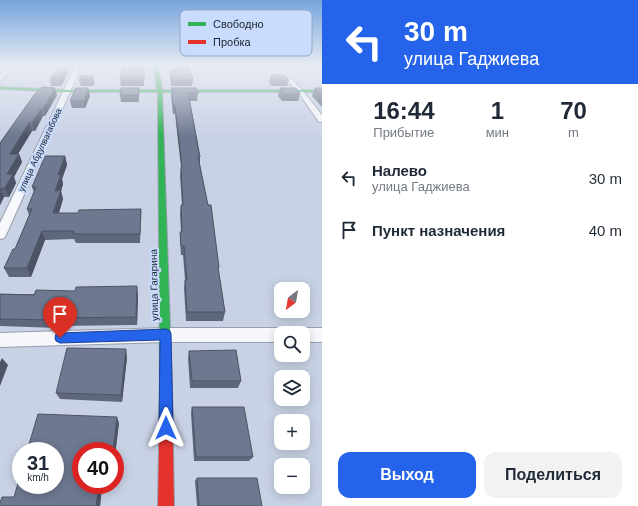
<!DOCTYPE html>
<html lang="ru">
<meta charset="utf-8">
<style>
body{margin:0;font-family:Arial,sans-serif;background:#f2f2f3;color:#1f2937;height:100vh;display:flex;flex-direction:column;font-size:15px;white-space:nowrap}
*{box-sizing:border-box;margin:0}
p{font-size:13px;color:#747a83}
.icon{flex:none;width:22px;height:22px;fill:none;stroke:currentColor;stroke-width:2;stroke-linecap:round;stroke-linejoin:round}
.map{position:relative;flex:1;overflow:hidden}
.side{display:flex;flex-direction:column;background:#fff;width:316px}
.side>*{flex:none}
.hud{background:#2563eb;color:#fff;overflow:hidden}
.needle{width:26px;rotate:211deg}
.fabs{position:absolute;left:274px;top:282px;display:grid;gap:8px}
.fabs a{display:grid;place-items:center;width:36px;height:36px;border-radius:8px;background:#fff;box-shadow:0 2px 10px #0003;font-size:20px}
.speed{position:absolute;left:12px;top:442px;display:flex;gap:8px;font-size:20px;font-weight:700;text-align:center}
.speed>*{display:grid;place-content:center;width:52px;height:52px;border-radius:50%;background:#fff;box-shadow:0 2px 10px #0003;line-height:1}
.speed small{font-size:10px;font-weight:400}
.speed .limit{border:6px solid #d22;background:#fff;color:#111}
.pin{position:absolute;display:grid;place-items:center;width:34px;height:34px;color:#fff;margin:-41px -17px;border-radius:50% 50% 50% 0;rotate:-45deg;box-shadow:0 0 4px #0007}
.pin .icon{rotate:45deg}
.me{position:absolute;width:44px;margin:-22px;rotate:0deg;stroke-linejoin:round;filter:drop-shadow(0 0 3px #0008)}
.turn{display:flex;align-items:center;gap:14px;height:84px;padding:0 16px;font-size:18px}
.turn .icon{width:52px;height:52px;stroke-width:2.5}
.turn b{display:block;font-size:28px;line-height:34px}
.eta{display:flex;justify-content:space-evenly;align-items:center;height:68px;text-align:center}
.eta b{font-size:24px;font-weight:700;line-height:28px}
.button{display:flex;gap:8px;margin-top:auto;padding:8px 16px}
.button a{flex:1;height:46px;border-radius:12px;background:#2563eb;color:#fff;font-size:16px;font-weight:700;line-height:46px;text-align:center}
.button a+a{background:#f2f2f3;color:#1f2937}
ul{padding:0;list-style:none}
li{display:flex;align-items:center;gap:12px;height:52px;padding:0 16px}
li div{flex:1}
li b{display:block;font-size:15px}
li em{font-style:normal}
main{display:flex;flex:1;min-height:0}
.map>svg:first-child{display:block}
</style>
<main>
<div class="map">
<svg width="322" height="506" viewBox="0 0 322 506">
<rect width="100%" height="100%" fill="#c9d2e5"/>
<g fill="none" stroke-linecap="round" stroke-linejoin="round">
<!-- lane casing -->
<g stroke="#979eac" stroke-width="2">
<polygon id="lane" points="212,65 250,65 213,67"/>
</g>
<!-- street casing -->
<g stroke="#979eac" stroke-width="2">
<g id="street">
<polygon points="9,65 15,65 0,81 0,75"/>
<polygon points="76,65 82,65 6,235 4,238 0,239 0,223"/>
<polygon points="272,65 278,65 302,90 322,115 322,122 319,122 298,92"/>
<polygon points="166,328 281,328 286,330 288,333 281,333 281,342 166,342 0,347 0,333"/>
<polygon points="303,328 322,328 322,342 303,342 303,333 296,333 298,330"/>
</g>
</g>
<!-- fast casing -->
<g stroke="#979eac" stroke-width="2">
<polygon id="fast" points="154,65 158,65 162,90 322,90 322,92 162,92 172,387 170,391 166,393 162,391 160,387 158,92 67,92 0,89 0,87 67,90 157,90"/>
</g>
<!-- jam casing -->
<g stroke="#979eac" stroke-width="2">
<polygon id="jam" points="166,381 170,383 172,387 174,506 158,506 160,387 162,383"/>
</g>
<!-- lane -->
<use href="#lane" fill="#f7f8fb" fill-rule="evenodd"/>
<!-- street -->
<use href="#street" fill="#f7f8fb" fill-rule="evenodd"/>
<!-- fast -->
<use href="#fast" fill="#30b455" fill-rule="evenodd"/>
<!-- jam -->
<use href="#jam" fill="#e5322d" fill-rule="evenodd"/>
</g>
<!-- wall -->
<g fill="#5f677c">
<polygon points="144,65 144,86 121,86 120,80"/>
<polygon points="174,65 193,80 192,86 171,86 170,71 174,70"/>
<polygon points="67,67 68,73 61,86 51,86 50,79"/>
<polygon points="271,75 289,80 287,86 272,86 269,82"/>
<polygon points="93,76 94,83 93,86 81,86 79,80"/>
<polygon points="88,88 90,96 85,108 72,108 70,101"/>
<polygon points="139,88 139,102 121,102 120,95"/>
<polygon points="172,88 198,93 197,101 190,101 200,157 200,165 219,267 218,272 225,312 223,321 186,321 184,288 185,280 183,255 181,255 180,241 181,232 180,214 181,205 182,205 180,176 181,167 175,114 173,114 171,96"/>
<polygon points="280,88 300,94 298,101 282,101 278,96"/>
<polygon points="315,88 322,88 322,107 312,96"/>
<polygon points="57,95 45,116 43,116 35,131 32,131 18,154 19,154 22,162 14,177 16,183 9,197 4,197 0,205 0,143"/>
<polygon points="65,156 67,165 62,179 63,184 61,191 63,199 59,213 78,213 141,209 141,218 140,243 76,243 74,239 45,240 31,277 9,277 4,268 15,249 29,215 27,209 34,192 32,187"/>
<polygon points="0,294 138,295 137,325 59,326 58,328 0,326"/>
<polygon points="189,351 241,381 238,388 190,388 188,358"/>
<polygon points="127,357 122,402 60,399 56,393"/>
<polygon points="192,407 253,457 249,461 194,461 191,413"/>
<polygon points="119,423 115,455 115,451 81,485 112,485 111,487 102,487 100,506 14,497"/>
<polygon points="197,478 262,506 197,506 195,481"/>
</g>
<!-- shaded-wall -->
<g fill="#4d5465">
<polygon points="67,67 68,73 61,86 60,79"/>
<polygon points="93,76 94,83 93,86 92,80"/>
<polygon points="55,88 57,95 45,116 43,109"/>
<polygon points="88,88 90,96 85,108 84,101"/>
<polygon points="41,109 43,116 35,131 32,123"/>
<polygon points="29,123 32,131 13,162 10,154"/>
<polygon points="19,154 22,162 14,177 16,183 9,197 5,188 7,174"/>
<polygon points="65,156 67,165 62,179 63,184 61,191 63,199 56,222 53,213 55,191 58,175"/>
<polygon points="0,188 4,197 0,205"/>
<polygon points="42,231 45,240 31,277 27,268"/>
<polygon points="137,286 138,295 137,325 136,317"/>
<polygon points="55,318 59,326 58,328 54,320"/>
<polygon points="126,349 127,357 122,402 121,395"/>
<polygon points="2,358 8,365 0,386 0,362"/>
<polygon points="117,417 119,423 115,455 115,451 113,451"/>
<polygon points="99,485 101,485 102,487 100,506 96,506"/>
</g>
<!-- building -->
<g fill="#6e7890" stroke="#4d5465">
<polygon points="62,65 64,65 67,67 60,79 50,79"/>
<polygon points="123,65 144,65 144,80 120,80"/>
<polygon points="174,65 188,65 193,80 171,80 170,71 176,70"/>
<polygon points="271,75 285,75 289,80 274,80"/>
<polygon points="81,76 93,76 92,80 79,80"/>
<polygon points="42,87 55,88 43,109 41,109 32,123 29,123 10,154 19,154 7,174 13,174 5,188 0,189 0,143 34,95"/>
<polygon points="76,88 88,88 84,101 70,101"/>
<polygon points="121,88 139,88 139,95 120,95"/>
<polygon points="172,88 196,88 198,93 188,93 200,157 198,157 208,205 211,205 219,267 218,267 225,312 187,312 185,280 187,280 184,246 181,246 180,232 182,232 181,205 183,205 181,167 182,167 175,106 173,106"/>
<polygon points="280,88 296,88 300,94 284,94"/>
<polygon points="315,88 322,88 322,97"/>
<polygon points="45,156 65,156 58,175 61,175 55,191 61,190 53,213 78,213 79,210 141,209 140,234 73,234 74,231 42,231 27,268 4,268 13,249 15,249 32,209 27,209 36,187 32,187"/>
<polygon points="137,286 136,317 55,318 54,320 0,319 0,294 34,295 36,290 75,291 76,287"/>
<polygon points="67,348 126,349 121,395 56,393"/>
<polygon points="236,350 241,381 192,381 189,351"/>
<polygon points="192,407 244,407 253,457 196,457"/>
<polygon points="38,414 117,417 113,451 81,451 81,485 99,485 96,506 0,506 0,503 2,497 14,497 21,473 21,485 55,485 55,451 27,451"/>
<polygon points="197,478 257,478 262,506 199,506"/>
</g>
<!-- sky -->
<linearGradient id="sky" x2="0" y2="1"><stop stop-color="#76a4dd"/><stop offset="0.48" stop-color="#e7ebf3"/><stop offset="1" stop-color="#e7ebf3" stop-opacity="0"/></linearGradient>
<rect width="322" height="136" fill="url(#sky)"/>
<!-- route -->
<polygon fill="#2563eb" stroke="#184099" points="166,329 170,331 171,334 173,428 171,433 166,435 161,433 159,428 160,340 60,343 56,341 55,338 56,334 60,333"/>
<g text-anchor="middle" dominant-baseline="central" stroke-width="4" stroke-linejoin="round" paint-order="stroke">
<!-- far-street labels -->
<g font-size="9" fill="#202734" stroke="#c9dcfe">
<text transform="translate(40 150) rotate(-65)">улица Абдулвагабова</text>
</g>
<!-- street labels -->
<g font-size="10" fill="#202734" stroke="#c9dcfe">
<text transform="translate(154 285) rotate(-91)">улица Гагарина</text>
</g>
</g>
<!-- legend -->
<rect x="180" y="10" width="132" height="46" rx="6" fill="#c9dcfe" stroke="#96a6c1" stroke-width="1"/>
<rect x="188" y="22" width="18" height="4" fill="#30b455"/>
<rect x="188" y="40" width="18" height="4" fill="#e5322d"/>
<g font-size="11" fill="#202734">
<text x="213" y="28">Свободно</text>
<text x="213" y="46">Пробка</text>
</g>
</svg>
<div class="fabs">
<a><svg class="needle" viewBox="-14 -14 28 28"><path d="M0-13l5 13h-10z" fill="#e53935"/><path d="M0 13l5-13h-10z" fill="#747a83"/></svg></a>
<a><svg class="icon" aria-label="search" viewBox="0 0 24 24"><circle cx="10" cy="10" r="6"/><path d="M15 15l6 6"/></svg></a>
<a><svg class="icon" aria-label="layers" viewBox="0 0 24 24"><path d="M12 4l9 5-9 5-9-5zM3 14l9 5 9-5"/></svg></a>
<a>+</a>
<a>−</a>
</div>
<div class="speed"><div>31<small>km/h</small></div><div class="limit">40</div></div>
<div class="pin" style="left:60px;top:338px;background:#d93025"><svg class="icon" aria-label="arrive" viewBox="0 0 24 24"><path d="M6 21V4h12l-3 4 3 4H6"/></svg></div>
<svg class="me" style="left:166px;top:428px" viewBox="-20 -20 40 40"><path d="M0-17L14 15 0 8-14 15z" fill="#2563eb" stroke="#fff" stroke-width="4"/></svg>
</div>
<section class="side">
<div class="hud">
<div class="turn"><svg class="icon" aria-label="left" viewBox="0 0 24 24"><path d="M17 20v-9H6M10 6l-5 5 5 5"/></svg><div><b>30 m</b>улица Гаджиева</div></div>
</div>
<div class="eta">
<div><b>16:44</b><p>Прибытие</p></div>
<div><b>1</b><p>мин</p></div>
<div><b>70</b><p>m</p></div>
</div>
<ul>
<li><svg class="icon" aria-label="left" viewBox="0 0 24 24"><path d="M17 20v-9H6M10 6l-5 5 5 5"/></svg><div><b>Налево</b><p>улица Гаджиева</p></div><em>30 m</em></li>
<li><svg class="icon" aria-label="arrive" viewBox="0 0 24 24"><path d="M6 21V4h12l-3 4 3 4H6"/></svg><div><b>Пункт назначения</b></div><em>40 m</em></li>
</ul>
<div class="button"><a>Выход</a><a>Поделиться</a></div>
</section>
</main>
